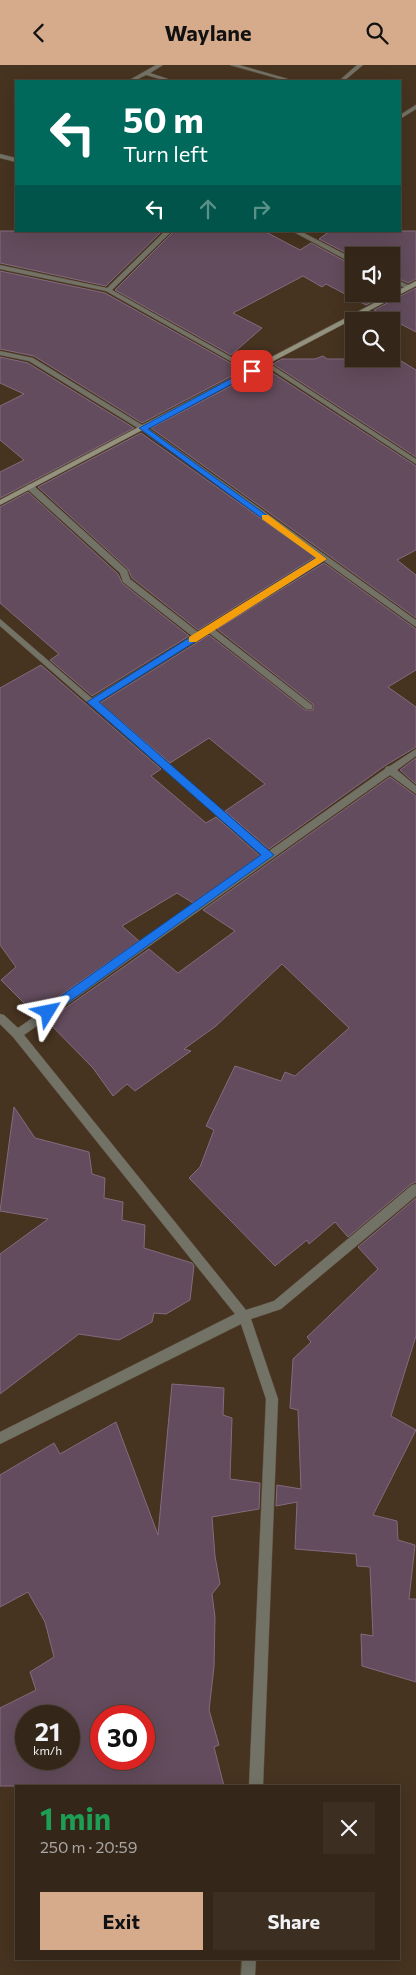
<!DOCTYPE html>
<meta charset="utf-8">
<style>
body{margin:0;font-family:Commissioner,sans-serif;background:#3c2e21;color:#f1f3f6;height:100vh;display:flex;flex-direction:column;font-size:19px;white-space:nowrap}
*{box-sizing:border-box;margin:0}
p{font-size:16px;color:#a9a5a2}
.icon{flex:none;width:28px;height:28px;fill:none;stroke:currentColor;stroke-width:2;stroke-linecap:round;stroke-linejoin:round}
.map{position:relative;flex:1;overflow:hidden}
.panel{position:absolute;left:15px;top:1720px;width:385px;height:175px;display:flex;flex-direction:column;background:#342618;border-radius:0px;box-shadow:0 5px 20px #0002,0 0 0 1px #4e4337}
.panel>*{flex:none}
.top-card{position:absolute;left:15px;top:15px;width:386px;height:152px;border-radius:0px;box-shadow:0 5px 20px #0002,0 0 0 1px #4e4337;background:#00695c;color:#fff;overflow:hidden}
.tools{position:absolute;left:345px;top:182px;display:grid;gap:10px}
.tools a{display:grid;place-items:center;width:55px;height:55px;border-radius:0px;background:#342618;box-shadow:0 5px 20px #0002,0 0 0 1px #4e4337;font-size:25px}
.speed{position:absolute;left:15px;top:1640px;display:flex;gap:10px;font-size:25px;font-weight:700;text-align:center}
.speed>*{display:grid;place-content:center;width:65px;height:65px;border-radius:50%;background:#342618;box-shadow:0 5px 20px #0002,0 0 0 1px #4e4337;line-height:1}
.speed small{font-size:12px;font-weight:400}
.speed .limit{border:8px solid #d22;background:#fff;color:#111}
.pin{position:absolute;display:grid;place-items:center;width:42px;height:42px;color:#fff;margin:-21px;border-radius:10px;box-shadow:0 2px 8px #0006}
.me{position:absolute;width:55px;margin:-28px;rotate:55deg;stroke-linejoin:round;filter:drop-shadow(0 0 4px #0008)}
.turn{display:flex;align-items:center;gap:18px;height:105px;padding:0 25px;font-size:22px}
.turn .icon{width:65px;height:65px;stroke-width:2.5}
.turn b{display:block;font-size:35px;line-height:42px}
.lanes{display:flex;align-items:center;height:48px;padding:0 25px;background:#0003;justify-content:center;gap:25px;direction:ltr}
.lanes .off{opacity:.35}
.round{display:grid;place-items:center;flex:none;width:52px;height:52px;border-radius:0px;background:#3c2e21}
.summary{display:flex;align-items:center;justify-content:space-between;height:85px;padding:0 25px}
h1{font-size:30px;font-weight:700;line-height:38px;color:#1e9e55}
.primary-button{display:flex;gap:10px;margin-top:auto;padding:10px 25px}
.primary-button a{flex:1;height:58px;border-radius:0px;background:#d6ab8b;color:#111;font-size:20px;font-weight:700;line-height:58px;text-align:center}
.primary-button a+a{background:#3c2e21;color:#f1f3f6}
header{display:flex;justify-content:space-between;align-items:center;height:65px;padding:0 25px;background:#d6ab8b;color:#111;font-size:22px;font-weight:700}
.map>svg:first-child{display:block}
</style>
<header><svg class="icon" aria-label="back" viewBox="0 0 24 24"><path d="M15 5l-7 7 7 7"/></svg>Waylane<svg class="icon" aria-label="search" viewBox="0 0 24 24"><circle cx="10" cy="10" r="6"/><path d="M15 15l6 6"/></svg></header>
<div class="map">
<svg width="416" height="1910" viewBox="0 0 416 1910">
<rect width="100%" height="100%" fill="#463320"/>
<!-- building -->
<g fill="#634c5d" stroke="#846b7e" fill-rule="evenodd">
<polygon points="0,166 162,166 106,221 0,198"/>
<polygon points="174,166 264,166 300,185 311,178 354,201 354,229 388,229 366,240 326,219 322,222 303,211 233,248 262,263 231,290 115,225"/>
<polygon points="330,166 416,166 416,214 408,218 391,210 391,191 354,192 319,174"/>
<polygon points="0,206 105,228 243,305 142,358 34,291 0,284"/>
<polygon points="416,223 416,267 374,245"/>
<polygon points="323,291 327,294 398,294 416,305 416,392 273,299 282,294 315,294"/>
<polygon points="0,292 28,298 134,363 0,433 0,407 24,395 0,375 0,341 24,329 0,318"/>
<polygon points="265,303 416,401 416,485 397,495 416,510 416,553 151,363"/>
<polygon points="141,368 315,492 198,565 132,513 128,504 38,422"/>
<polygon points="28,427 118,509 122,518 189,571 92,631 50,595 59,589 0,538 0,442"/>
<polygon points="324,498 416,564 416,605 388,622 416,642 416,682 386,700 269,784 225,746 265,719 209,673 170,698 100,638 209,570 305,645 313,645 313,639 217,564"/>
<polygon points="41,600 161,704 151,711 206,758 216,752 260,791 193,838 177,828 122,861 139,876 38,946 31,939 28,942 1,915 16,902 0,880 0,623"/>
<polygon points="416,693 416,719 400,705"/>
<polygon points="390,712 416,731 416,1117 411,1119 348,1172 335,1157 309,1179 307,1175 275,1201 189,1113 200,1102 214,1065 206,1061 235,1001 281,1016 285,1007 295,1011 349,963 282,899 216,961 184,984 191,986 135,1026 127,1019 113,1031 93,1003 47,956 149,884 178,908 235,866 203,845"/>
<polygon points="14,1042 35,1073 89,1087 92,1109 105,1113 104,1133 123,1137 122,1155 145,1160 144,1183 192,1198 194,1201 190,1235 166,1249 154,1248 152,1257 119,1275 79,1269 0,1329 0,1189 48,1154 0,1146"/>
<polygon points="416,1133 416,1271 391,1351 416,1365 373,1450 397,1456 398,1475 415,1480 409,1534 416,1534 416,1617 362,1601 361,1569 373,1571 370,1502 357,1501 356,1489 295,1484 297,1437 276,1441 277,1420 301,1424 298,1345 290,1343 293,1294 311,1277 307,1272 378,1204 358,1182"/>
<path d="M172,1319L224,1323L223,1350L232,1353L230,1414L260,1418L259,1444L212,1452L215,1491L220,1519L212,1529L215,1552L214,1602L209,1645L219,1680L214,1682L224,1721H0V1643L36,1625L30,1607L54,1592L45,1557L28,1527L0,1542V1410L54,1378L60,1389L116,1357L158,1470ZM26,1651H69V1694H26ZM101,1651H144V1694H101Z"/>
</g>
<g fill="none" stroke-linecap="round" stroke-linejoin="round">
<!-- lane casing -->
<g stroke="#61503e" stroke-width="1">
<g id="lane">
<polygon points="230,0 239,0 295,16 287,16"/>
<polygon points="0,286 33,293 147,363 141,365 29,296 0,290"/>
<polygon points="263,297 267,297 416,394 416,399 263,299"/>
<polygon points="27,420 33,420 127,505 130,514 198,567 319,491 325,491 325,495 214,564 312,640 312,644 306,644 209,568 95,639 89,639 89,635 192,571 123,517 120,508 27,424"/>
</g>
</g>
<!-- street casing -->
<g stroke="#61503e" stroke-width="1">
<g id="street">
<polygon points="156,0 163,0 150,8 174,16 167,16 146,10 134,16 128,16"/>
<polygon points="357,0 363,0 344,16 339,16"/>
<polygon points="416,40 416,44 400,54 400,50"/>
<polygon points="0,89 16,93 16,97 0,93"/>
<polygon points="165,166 172,166 112,225 254,305 254,307 250,307 106,226 0,204 0,200 107,223"/>
<polygon points="292,166 300,166 354,194 354,199"/>
<polygon points="391,212 410,221 411,222 406,223 391,217"/>
<polygon points="141,361 145,361 416,555 416,562 141,365"/>
<polygon points="0,554 269,786 385,704 386,702 390,701 416,684 416,691 397,705 416,721 416,729 390,710 24,970 246,1245 274,1236 412,1120 416,1119 416,1131 281,1244 251,1254 278,1334 263,1721 249,1721 266,1334 241,1259 0,1379 0,1367 235,1249 13,972 0,959 0,949 4,950 18,963 263,791 0,561"/>
<polygon points="242,1894 256,1894 255,1910 241,1910"/>
</g>
</g>
<!-- secondary casing -->
<g stroke="#61503e" stroke-width="1">
<polygon id="secondary" points="416,216 416,221 0,440 0,435"/>
</g>
<!-- lane -->
<use href="#lane" fill="#727266" fill-rule="evenodd"/>
<!-- street -->
<use href="#street" fill="#727266" fill-rule="evenodd"/>
<!-- secondary -->
<use href="#secondary" fill="#92927f" fill-rule="evenodd"/>
</g>
<!-- route -->
<polygon fill="#1a73e8" stroke="#114b97" points="249,304 256,306 148,364 327,494 99,637 274,790 48,952 43,947 44,943 261,790 87,637 316,493 139,363"/>
<!-- slow -->
<polygon fill="#f59e0b" points="262,450 268,450 327,494 196,577 189,577 189,572 316,493 262,454"/>
</svg>
<div class="tools">
<a><svg class="icon" aria-label="sound" viewBox="0 0 24 24"><path d="M4 9h4l5-4v14l-5-4H4zM17 9q2 3 0 6"/></svg></a>
<a><svg class="icon" aria-label="search" viewBox="0 0 24 24"><circle cx="10" cy="10" r="6"/><path d="M15 15l6 6"/></svg></a>
</div>
<div class="speed"><div>21<small>km/h</small></div><div class="limit">30</div></div>
<div class="pin" style="left:252px;top:306px;background:#d93025"><svg class="icon" aria-label="arrive" viewBox="0 0 24 24"><path d="M6 21V4h12l-3 4 3 4H6"/></svg></div>
<svg class="me" style="left:48px;top:947px" viewBox="-20 -20 40 40"><path d="M0-17L14 15 0 8-14 15z" fill="#1a73e8" stroke="#fff" stroke-width="4"/></svg>
<div class="top-card">
<div class="turn"><svg class="icon" aria-label="left" viewBox="0 0 24 24"><path d="M17 20v-9H6M10 6l-5 5 5 5"/></svg><div><b>50 m</b>Turn left</div></div>
<div class="lanes"><svg class="icon" aria-label="left" viewBox="0 0 24 24"><path d="M17 20v-9H6M10 6l-5 5 5 5"/></svg><svg class="icon off" aria-label="ahead" viewBox="0 0 24 24"><path d="M12 20V5M6 11l6-6 6 6"/></svg><svg class="icon off" aria-label="right" viewBox="0 0 24 24"><path d="M7 20v-9h11M14 6l5 5-5 5"/></svg></div>
</div>
<section class="panel">
<div class="summary"><div><h1>1 min</h1><p>250 m · 20:59</p></div><a class="round"><svg class="icon" aria-label="close" viewBox="0 0 24 24"><path d="M6 6l12 12M18 6L6 18"/></svg></a></div>
<div class="primary-button"><a>Exit</a><a>Share</a></div>
</section>
</div>
